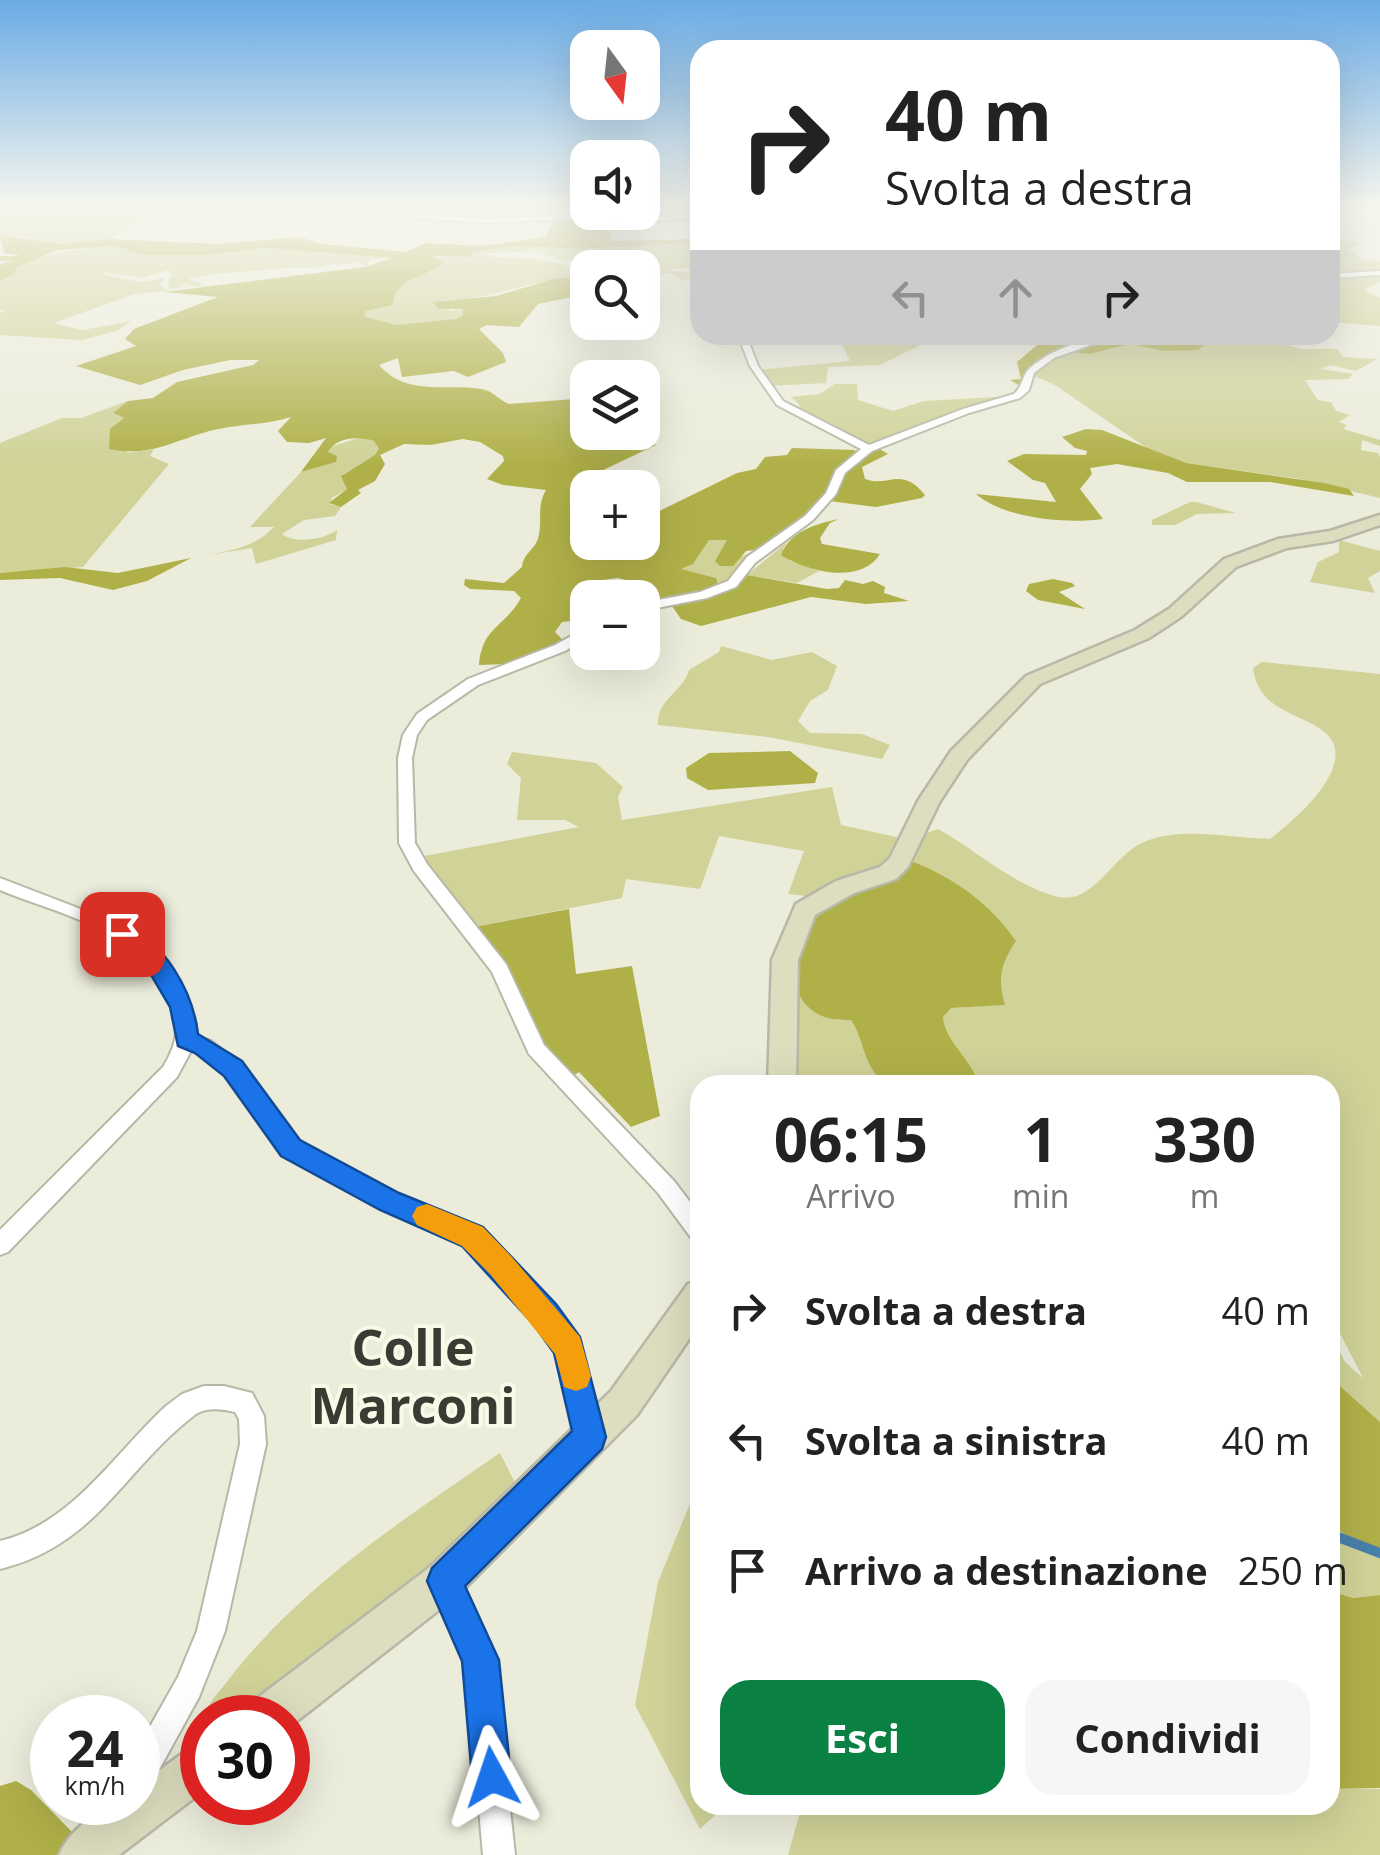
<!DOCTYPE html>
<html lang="it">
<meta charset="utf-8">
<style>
body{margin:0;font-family:"Open Sans",sans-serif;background:#f6f6f6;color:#222;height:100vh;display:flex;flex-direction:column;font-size:38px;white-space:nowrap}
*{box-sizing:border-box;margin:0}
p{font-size:32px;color:#767676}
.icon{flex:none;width:55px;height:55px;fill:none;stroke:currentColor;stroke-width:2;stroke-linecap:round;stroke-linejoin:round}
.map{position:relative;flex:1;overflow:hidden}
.details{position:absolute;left:690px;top:1075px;width:650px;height:740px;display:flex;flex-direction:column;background:#fff;border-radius:30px;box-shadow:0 10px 40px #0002}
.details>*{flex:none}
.guide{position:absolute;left:690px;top:40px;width:650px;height:305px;border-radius:30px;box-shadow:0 10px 40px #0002;background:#fff;color:#222;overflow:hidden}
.needle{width:65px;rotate:165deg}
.tools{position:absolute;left:570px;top:30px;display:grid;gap:20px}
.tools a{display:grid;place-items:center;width:90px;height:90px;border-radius:20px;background:#fff;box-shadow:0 10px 40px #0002;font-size:50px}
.speed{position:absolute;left:30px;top:1695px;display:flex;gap:20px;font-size:50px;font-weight:700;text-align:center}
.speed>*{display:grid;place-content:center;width:130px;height:130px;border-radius:50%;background:#fff;box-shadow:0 10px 40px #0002;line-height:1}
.speed small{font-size:25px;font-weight:400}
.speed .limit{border:15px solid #d22;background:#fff;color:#111}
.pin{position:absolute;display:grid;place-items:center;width:85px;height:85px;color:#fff;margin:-42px;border-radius:20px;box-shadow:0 5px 15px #0006}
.me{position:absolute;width:110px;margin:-55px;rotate:355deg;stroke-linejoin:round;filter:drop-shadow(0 0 8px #0008)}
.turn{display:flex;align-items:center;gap:35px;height:210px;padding:0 30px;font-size:45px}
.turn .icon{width:130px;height:130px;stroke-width:2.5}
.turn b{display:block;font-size:70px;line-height:85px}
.lanes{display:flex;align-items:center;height:95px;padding:0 30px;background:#0003;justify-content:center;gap:50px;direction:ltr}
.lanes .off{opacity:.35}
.eta{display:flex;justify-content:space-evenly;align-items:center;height:170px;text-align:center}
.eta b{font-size:60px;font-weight:700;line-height:70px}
.cta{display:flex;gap:20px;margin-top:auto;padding:20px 30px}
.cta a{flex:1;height:115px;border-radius:30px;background:#0b8043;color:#fff;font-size:40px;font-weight:700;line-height:115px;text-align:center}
.cta a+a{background:#f6f6f6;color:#222}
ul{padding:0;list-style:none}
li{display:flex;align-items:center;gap:30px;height:130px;padding:0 30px}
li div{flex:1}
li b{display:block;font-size:38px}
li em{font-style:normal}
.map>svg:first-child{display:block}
</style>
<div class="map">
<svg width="1380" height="1855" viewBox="0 0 1380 1855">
<rect width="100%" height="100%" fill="#ebecda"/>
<!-- green -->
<g fill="#d0d298">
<polygon points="19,206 167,206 111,239 90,243 38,243 29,237 0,235 0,211"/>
<polygon points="1330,239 1359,243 1349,250 1365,260 1380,261 1380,281 1364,290 1380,298 1380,326 1330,322"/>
<path d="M700,242V268L665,269L691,273L700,270V283L696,281L699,276L682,281L670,273L645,277L642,268L617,263L628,251L596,257L589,255L590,260L562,261L535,251L490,253L484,256C519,259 557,257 587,273V279C538,275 493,301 443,300L451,311L463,309V315C439,328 389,329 365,317V311L393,297L401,285L444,263L430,256L459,258L471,252L518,246L585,249Z"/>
<path d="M122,246L145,255L264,248L390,258L372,259L365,266L359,262L336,265L334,262C318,271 302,266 283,268C247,272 222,272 188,279L201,284L199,287L184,283L181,285L187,286L169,289L168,280L173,276L168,270L141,278L104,272V275L142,282L165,278L160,284L168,291L134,294L54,323L82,330L132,321L117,331L81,340L0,335V313L7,309L0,310V281L8,278C22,253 94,247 122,246Z"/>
<polygon points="931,335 941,335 880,365 828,367 826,383 768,386 758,370 850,361 841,343 924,340"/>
<polygon points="1191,335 1254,335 1300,349 1338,349 1343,357 1377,359 1356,371 1330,365 1321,369 1353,374 1349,379 1305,380 1318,400 1331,402 1336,411 1350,415 1339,422 1347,425 1343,429 1380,440 1380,446 1362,440 1361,450 1378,453 1380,457 1380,498 1300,479 1186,463 1157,455 1055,385 1032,375 1046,362 1071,350 1090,354 1130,344 1170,351 1206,343"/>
<polygon points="835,384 857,384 858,400 893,411 924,401 1014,396 876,444 863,445 791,409 801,406 791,397 819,394"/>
<polygon points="128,401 114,413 124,418 127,453 154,449 150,456 169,464 83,567 0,573 0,443 62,418 81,418"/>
<path d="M362,437L374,441L379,449L376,455L343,474L347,489L332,498L330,504L341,507L335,516L304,520L282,534C295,544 323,540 337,530L336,540L256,564L252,548L208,555C232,550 257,546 274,527H250L301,472L336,462L328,453L330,447Z"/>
<polygon points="1190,502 1196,502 1236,513 1197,514 1175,525 1152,525 1152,520"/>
<polygon points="717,537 728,539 719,555 739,557 762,549 730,581 719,586 716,578 679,569 693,564 709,539"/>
<polygon points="1339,540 1380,551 1380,571 1368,578 1375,593 1310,582 1318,562 1339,552"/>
<polygon points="787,542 783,549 790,561 819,571 797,583 747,575"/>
<path d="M721,646L772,660L812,652L837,666L828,690L810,701L798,721L810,733L862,734L890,745L882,759L768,737L658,725C656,700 683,692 689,670L719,652Z"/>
<path d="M1262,662L1380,674V1422L1330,1377V1332L1345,1362L1363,1378L1330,1314V1085H979C973,1060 945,1042 943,1017L950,1008L1004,1005C997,978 1001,963 1015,940C991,904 952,876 911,861L926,833L938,829C976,850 1017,888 1059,897C1093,904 1113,857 1140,844C1177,825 1229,838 1270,839C1295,820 1368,758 1319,728C1292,711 1258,708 1253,668Z"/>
<polygon points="512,752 596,763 623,787 618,797 622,820 832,787 841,825 905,839 883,871 815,897 788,894 804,851 719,836 700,889 626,879 622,898 474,927 419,857 579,827 565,820 517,820 521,778 507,764"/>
<polygon points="796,991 851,1019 880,1080 892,1085 796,1085"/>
<path d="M500,1453L520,1493L247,1717L202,1718V1734L199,1728C205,1708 213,1699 226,1683C299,1587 401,1521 500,1453Z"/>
<polygon points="700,1479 700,1805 726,1805 700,1829 635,1705 658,1582"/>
<polygon points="1330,1524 1380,1559 1380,1595 1353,1598 1330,1591"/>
<polygon points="1330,1789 1380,1789 1380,1855 788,1855 802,1805 1330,1805"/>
</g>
<!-- forest -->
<g fill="#b0b049">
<path d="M577,217L607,222L612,241L700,239V242L585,249L518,246L472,252L470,257L431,256L444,263C426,277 393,279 393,305L365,311V317L397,325L456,319L463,315V309H439L432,302L496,296L557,278L587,279V294L538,304L519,327L487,325L479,329L503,353L506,362L468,377L454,371L402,377L398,358L379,365C407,397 445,383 481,389C494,391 497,399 509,404L587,398L588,432L629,433L631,440L656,445L599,472L607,487L588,488V542H642L643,519L737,473L756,469L765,457L787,455L792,448L855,450V454L835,472L821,502L762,549L746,551L733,566H720L715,561L727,540H709L693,564L681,569L716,578L719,586L643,604L642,598L622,597L630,581L618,578L579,583L574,590L587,600V627L584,630L572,621L562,622L555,632L565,642L511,664L479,665C482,627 504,628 521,598L514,591L470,589L464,585L465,579L504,583L522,567C523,554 534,550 538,539C543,521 536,507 546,490L503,485L487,479L504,461L503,456L480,442L463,439L431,445L404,444L380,455L385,464L375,481L358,490L361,493L341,507L329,503L347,489L341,476L375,455L379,449L374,441C358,436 336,437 328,452L337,456L336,462L301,472L326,438L309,443L287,442L278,431L291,417C262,426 231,424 203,433C169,443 147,457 109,449L110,429L124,418L113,413L128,401L153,398L177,382L253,365L259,360H230L183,370L140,385L76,366L136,346L125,339L134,329L218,297L164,292L365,267L392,258L264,248L207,255H145L115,246L57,250L16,268L14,274L0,281V264L14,261H0V256H22L4,253L0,235L60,244L111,239L218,244L300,237L321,244L406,252L426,243L482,246L546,237L554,219Z"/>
<path d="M1049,335H1109C1076,345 1032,349 1022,387L1010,380L1021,379L1017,362Z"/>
<polygon points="1120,335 1191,335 1207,343 1198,350 1164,351 1130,344 1090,354 1070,352"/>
<path d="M1086,429L1102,430L1186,463L1324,483L1349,489L1354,496L1270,482H1187L1168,473L1117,464L1090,468L1092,474L1080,489L1103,519C1067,524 1005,519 976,494L1056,502L1045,483L1033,480L1007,461L1024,454L1086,455L1087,451L1075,448L1062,437Z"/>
<path d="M878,448L888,454L862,467L865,479C889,488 901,465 925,495L922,498L876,507L829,501L845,469Z"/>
<path d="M839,519L830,523L820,538L822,544L880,554C860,586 806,571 781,555C790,531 816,524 839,519Z"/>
<polygon points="191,558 147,581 113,590 60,578 0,580 0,573 65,567 118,573"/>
<polygon points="747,575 827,589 839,588 845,580 863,584 873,581 885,587 884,593 909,601 866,604 811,597 701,626 681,619 672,606 735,586"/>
<polygon points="1053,579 1072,583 1075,586 1059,592 1085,609 1038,600 1026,591 1029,584"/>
<polygon points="790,751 818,773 815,783 708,790 687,778 686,768 709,753"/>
<path d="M911,861C952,876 991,904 1016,941C1001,963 997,978 1005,1005L951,1008L943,1017C945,1042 973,1060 979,1085H892C862,1073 867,1044 851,1020C831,1020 816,1018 803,1001C794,988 793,972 798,956C826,871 868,910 911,861Z"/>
<polygon points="569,909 576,974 632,966 660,1116 631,1127 579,1072 567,1080 549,1064 474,927"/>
<polygon points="1330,1377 1380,1422 1380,1559 1330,1524"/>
<polygon points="1330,1591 1353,1598 1380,1595 1380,1788 1330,1789"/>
<polygon points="16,1781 31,1790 73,1833 64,1855 0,1855 0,1786"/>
</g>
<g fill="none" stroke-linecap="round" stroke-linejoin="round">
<!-- stream -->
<polyline stroke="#4880ac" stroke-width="10" points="1330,1534 1380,1553"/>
<!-- street casing -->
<g stroke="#b7b8a7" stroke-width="4">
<g id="street">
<polygon points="351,206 410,214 489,219 567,215 635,219 700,213 700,217 635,223 567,219 489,223 410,218"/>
<polygon points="1380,271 1380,275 1330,278 1330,274"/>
<path d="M738,335H746L758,366L783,401L869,445L963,409L1014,394C1023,386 1022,375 1030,368C1051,349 1092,335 1119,335L1054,358L1034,373L1029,390L1020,398L969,413L872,451L845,473L836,494L813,520L755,563L736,587L707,598L642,611V603L700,592L728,581L747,557L805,516L826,493L836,470L861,449L777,405L750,366Z"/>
<polygon points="588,627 588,637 565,651 478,685 427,720 417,735 412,758 415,843 427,864 506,964 544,1045 674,1181 700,1215 700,1242 692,1239 658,1193 529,1054 492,972 414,871 399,843 398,758 403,735 417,714 468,679 555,645"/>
<path d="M0,878L104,918L155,949L190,1005L196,1024V1036L211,1041L240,1064L298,1142L397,1195L480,1230L553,1306L577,1339L603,1436L599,1445L590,1449L581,1445L558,1352L537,1322L464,1244L381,1209L284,1154L226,1074L192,1049L177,1077L8,1252L0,1255V1230L163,1067C179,1041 181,1021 166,995C159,984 154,971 145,962C113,924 45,909 0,890Z"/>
<path d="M204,1386H224L252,1393L264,1416L266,1444L225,1631L199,1697L149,1788L138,1792V1748L178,1677L197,1631L240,1444L239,1419L235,1412C222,1409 208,1407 196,1414C122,1470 98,1545 0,1569V1541C72,1524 115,1453 166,1406L182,1394Z"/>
<polygon points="444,1567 454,1571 494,1659 515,1855 483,1855 466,1660 430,1581 434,1571"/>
</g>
</g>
<!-- secondary casing -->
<g stroke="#b7b8a7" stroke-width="5">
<g id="secondary">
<polygon points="1380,515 1380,525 1333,541 1287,548 1236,567 1181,617 1149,638 1040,684 967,760 940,801 908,867 896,879 854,893 815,915 798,960 796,1085 768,1085 772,960 796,904 836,881 880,867 890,858 918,801 951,751 1026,676 1135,630 1169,609 1224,559 1278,539 1330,531"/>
<polygon points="700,1280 700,1323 637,1415 458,1595 288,1728 288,1718 245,1718 251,1703 430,1567 611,1391 688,1284"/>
<path d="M202,1743V1792L119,1855H59C71,1826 107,1802 138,1802V1786L187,1750Z"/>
</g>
</g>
<!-- street -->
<use href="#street" fill="#fff" fill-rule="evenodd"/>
<!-- secondary -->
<use href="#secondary" fill="#ddddbf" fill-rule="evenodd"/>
</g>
<!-- sky -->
<linearGradient id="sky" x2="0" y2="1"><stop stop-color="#6aabe5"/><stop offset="0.44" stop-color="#f6f6ee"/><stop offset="1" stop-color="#f6f6ee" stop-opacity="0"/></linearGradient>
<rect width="1380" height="466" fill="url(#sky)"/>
<!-- route -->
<path fill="#1a73e8" stroke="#114b97" stroke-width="2.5" d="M122,927C165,939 193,993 198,1034L242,1061L300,1140L399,1193L483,1227L556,1304L580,1337L606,1437L602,1449L465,1586L499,1660L511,1777L506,1791L492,1797L477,1791L472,1777L462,1661L427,1581L432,1568L572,1431L554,1353L534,1325L462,1246L380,1210L281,1156L224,1076L195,1053L178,1046L170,1007L143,961L110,934Z"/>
<!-- slow -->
<polygon fill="#f59e0b" points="427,1204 483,1227 511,1256 580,1337 591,1376 587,1387 576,1391 564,1387 555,1354 490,1274 462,1246 417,1225 412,1216 417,1207"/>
<g text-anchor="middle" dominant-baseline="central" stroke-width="8" stroke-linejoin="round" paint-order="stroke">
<!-- near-district labels -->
<g font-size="50" font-weight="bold" fill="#3b3b34" stroke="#f8f9e7">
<text x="413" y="1347">Colle<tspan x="413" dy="58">Marconi</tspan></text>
</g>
</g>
</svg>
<div class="tools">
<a><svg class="needle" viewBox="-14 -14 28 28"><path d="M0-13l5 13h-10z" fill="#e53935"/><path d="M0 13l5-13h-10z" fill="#767676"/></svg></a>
<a><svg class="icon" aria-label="sound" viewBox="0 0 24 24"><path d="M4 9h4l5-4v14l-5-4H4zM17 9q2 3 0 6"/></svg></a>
<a><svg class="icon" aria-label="search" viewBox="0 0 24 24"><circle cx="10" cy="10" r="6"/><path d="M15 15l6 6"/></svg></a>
<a><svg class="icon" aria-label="layers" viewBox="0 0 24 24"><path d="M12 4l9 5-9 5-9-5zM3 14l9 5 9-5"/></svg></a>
<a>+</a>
<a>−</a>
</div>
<div class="speed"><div>24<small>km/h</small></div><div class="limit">30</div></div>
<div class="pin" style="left:122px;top:934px;background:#d93025"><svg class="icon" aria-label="arrive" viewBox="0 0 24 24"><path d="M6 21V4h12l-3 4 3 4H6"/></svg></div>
<svg class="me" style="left:492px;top:1777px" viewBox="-20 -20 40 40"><path d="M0-17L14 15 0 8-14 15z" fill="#1a73e8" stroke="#fff" stroke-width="4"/></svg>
<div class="guide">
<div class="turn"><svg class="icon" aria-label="right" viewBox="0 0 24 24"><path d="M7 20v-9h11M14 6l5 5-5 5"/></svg><div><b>40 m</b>Svolta a destra</div></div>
<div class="lanes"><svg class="icon off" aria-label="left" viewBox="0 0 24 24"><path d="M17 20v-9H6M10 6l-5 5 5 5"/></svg><svg class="icon off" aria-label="ahead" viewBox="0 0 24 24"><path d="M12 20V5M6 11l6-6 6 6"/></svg><svg class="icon" aria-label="right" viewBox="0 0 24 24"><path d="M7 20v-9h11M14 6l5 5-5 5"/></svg></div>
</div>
<section class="details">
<div class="eta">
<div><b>06:15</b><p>Arrivo</p></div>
<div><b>1</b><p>min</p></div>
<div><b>330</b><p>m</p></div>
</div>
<ul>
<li><svg class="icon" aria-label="right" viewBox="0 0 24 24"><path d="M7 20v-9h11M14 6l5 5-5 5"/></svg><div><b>Svolta a destra</b></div><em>40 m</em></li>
<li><svg class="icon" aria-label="left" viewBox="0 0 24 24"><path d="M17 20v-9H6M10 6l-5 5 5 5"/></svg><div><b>Svolta a sinistra</b></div><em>40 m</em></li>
<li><svg class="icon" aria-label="arrive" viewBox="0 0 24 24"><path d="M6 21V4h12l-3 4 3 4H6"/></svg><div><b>Arrivo a destinazione</b></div><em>250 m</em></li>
</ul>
<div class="cta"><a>Esci</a><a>Condividi</a></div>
</section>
</div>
